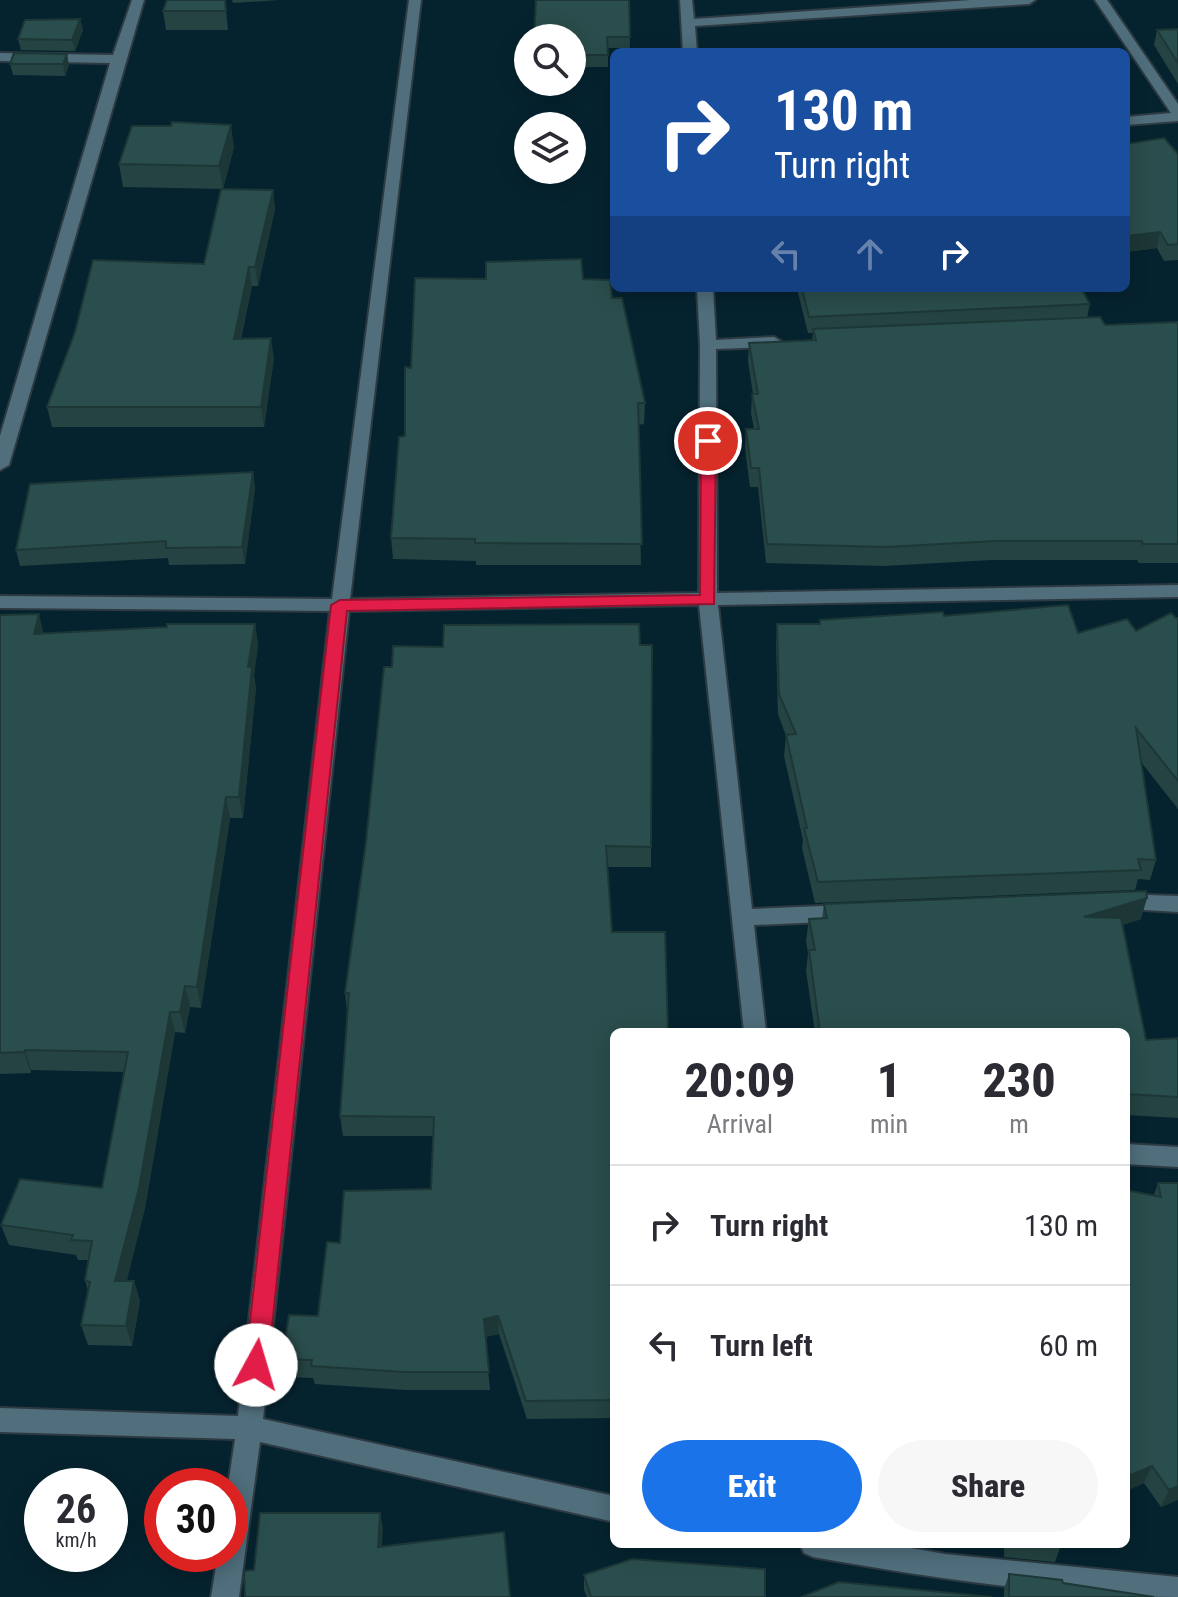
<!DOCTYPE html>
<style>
body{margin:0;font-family:"Roboto Condensed",sans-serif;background:#f7f7f7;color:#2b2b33;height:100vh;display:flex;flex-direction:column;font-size:30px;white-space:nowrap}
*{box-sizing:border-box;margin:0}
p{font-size:26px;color:#7c7c81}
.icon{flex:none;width:44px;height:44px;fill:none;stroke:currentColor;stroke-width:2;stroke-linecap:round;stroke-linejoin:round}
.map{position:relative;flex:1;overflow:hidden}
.drawer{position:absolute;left:610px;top:1028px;width:520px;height:520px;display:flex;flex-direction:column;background:#fff;border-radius:12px;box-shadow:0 4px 20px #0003}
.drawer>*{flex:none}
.top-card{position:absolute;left:610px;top:48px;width:520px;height:244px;border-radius:12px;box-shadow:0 4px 20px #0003;background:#1a4fa0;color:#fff;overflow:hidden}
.fabs{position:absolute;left:514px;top:24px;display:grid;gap:16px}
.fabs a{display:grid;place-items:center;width:72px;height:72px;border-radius:50%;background:#fff;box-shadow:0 4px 20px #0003;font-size:40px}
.speed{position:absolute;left:24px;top:1468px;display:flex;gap:16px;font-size:40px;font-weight:700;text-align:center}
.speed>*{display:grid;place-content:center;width:104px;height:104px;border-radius:50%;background:#fff;box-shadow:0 4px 20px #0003;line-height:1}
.speed small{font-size:20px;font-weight:400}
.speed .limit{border:12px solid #d22;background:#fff;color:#111}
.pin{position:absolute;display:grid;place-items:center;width:68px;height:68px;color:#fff;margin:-34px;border:4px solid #fff;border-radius:50%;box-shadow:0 2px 8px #0007}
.me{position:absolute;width:88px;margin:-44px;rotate:6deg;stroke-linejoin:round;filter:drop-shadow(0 0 6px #0008)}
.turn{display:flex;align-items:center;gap:28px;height:168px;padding:0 32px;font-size:36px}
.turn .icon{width:104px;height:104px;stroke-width:2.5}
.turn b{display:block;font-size:56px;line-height:68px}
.lanes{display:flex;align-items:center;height:76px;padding:0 32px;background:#0003;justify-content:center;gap:40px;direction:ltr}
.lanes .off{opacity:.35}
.eta{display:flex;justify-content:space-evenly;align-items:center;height:136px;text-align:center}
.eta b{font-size:48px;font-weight:800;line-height:56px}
.primary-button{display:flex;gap:16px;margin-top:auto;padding:16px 32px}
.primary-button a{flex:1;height:92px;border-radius:48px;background:#1a73e8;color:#fff;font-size:32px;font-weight:800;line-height:92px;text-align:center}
.primary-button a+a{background:#f7f7f7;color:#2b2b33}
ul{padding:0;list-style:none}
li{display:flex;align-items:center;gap:24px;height:120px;padding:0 32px;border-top:2px solid #e1e1e2}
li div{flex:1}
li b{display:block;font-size:30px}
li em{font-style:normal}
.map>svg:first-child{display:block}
</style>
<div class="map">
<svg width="1178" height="1597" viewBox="0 0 1178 1597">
<rect width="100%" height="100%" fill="#05232f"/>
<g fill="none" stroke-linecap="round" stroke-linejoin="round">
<!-- minor casing -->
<g stroke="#2d3a42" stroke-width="4">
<g id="minor">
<polygon points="132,0 144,0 9,465 0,470 0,436 110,63 0,61 0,53 113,55"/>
<polygon points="409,0 421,0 350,599 699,593 700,345 697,288 713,288 716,340 774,337 782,342 774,347 716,349 717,593 1178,585 1178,597 718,605 752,909 846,905 853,907 857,913 853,919 846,921 754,925 766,1032 744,1032 699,605 349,611 263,1419 614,1496 614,1522 260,1442 239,1597 211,1597 218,1554 230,1554 228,1486 235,1439 0,1432 0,1408 238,1416 330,611 0,608 0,596 332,599"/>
<polygon points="680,0 692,0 694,19 971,0 1035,0 1029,4 695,26 697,52 683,52"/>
<polygon points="1095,0 1107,0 1178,104 1178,121 1126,125 1126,117 1171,113"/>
<polygon points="1118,894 1178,896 1178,912 1111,908 1108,902 1111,896"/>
<polygon points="1126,1144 1178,1147 1178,1167 1126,1164"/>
<path d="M800,1544H888L945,1554L1178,1577V1597C1055,1597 934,1578 813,1557L804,1553Z"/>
</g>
</g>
<!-- minor -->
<use href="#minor" fill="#506e7c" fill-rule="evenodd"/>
</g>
<!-- wall -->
<g fill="#244342">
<polygon points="167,0 225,0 228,30 166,30 163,11"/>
<polygon points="232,0 279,0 233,3"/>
<polygon points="629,0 630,48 608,48 608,67 572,67 572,38"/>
<polygon points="80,19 83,30 75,51 21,50 18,39"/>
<polygon points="1178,29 1178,84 1154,45 1157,30"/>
<polygon points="14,53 69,65 65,76 13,75 10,64"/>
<polygon points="1126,144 1178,154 1178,260 1164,261 1157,248 1126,252"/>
<polygon points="234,147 223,189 123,187 119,164"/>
<polygon points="273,190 275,209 258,286 252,286 241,339 274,358 264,427 52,427 47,407 204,264"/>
<polygon points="583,279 612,298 645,403 644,424 638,425 641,565 476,565 476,561 393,559 391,538 405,436 411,368"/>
<polygon points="798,288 1081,288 1090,304 1087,318 1105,325 1178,322 1178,563 1139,563 1137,560 991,560 884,566 766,563 758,487 750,487 745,448 746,429 754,429 751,413 752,394 753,394 748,361 749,343 812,341 813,333 808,333 798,293"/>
<polygon points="253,472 255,489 245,564 169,565 168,558 20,566 16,550"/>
<polygon points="0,615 44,633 255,624 258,645 254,675 256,688 243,818 230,818 201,1008 190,1007 185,1033 175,1032 145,1208 126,1281 134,1281 140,1301 132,1346 88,1345 81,1325 88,1291 85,1280 88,1260 78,1260 76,1255 9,1245 1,1225 102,1188 124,1072 31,1070 31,1073 0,1074"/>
<polygon points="944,616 1078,633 1136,631 1178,618 1178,809 1141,762 1156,860 1150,880 1138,879 1135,890 815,903 802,848 803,840 784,756 786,736 778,714 776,644 777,624 819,624 820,620"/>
<polygon points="640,645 651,847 651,867 608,867 614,1032 614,1418 527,1419 499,1334 485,1337 490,1390 406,1390 315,1384 313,1378 286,1377 282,1359 318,1316 340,1243 431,1189 433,1136 343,1136 340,1116 347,1012 345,993 392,667 443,647"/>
<polygon points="824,904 1141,919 1122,925 1146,1040 1178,1038 1178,1118 1126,1115 1126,1032 815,1032 806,971 808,953 806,941 809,919 822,919"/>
<polygon points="1158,1183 1178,1183 1178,1500 1161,1507 1144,1483 1126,1491 1126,1190 1154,1195"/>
<polygon points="1004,1544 1061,1544 1061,1545 1055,1562 1004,1557"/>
<polygon points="1009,1574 1063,1583 1154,1597 1004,1597 1004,1589"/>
<polygon points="584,1575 765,1597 587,1597 584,1590"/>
</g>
<!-- shaded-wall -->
<g fill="#1d3736">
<polygon points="80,19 83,30 75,51 72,40"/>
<polygon points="67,54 69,65 65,76 63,64"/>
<polygon points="231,125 234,147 223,189 219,166"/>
<polygon points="273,190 275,209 258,286 255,267"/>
<polygon points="1160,232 1157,248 1126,252 1126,236"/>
<polygon points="249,267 252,286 236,358 234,339"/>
<polygon points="271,338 274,358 264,427 261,407"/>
<polygon points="253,472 255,489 245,564 242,547"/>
<polygon points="39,614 44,636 34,634"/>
<polygon points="255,624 258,645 254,675 256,688 243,818 239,797 248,667"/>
<polygon points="226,797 230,818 201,1008 197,987"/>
<polygon points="1147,898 1141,919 1079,939 1084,917"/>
<polygon points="185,986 190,1007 185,1033 180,1012"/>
<polygon points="170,1012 175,1032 145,1208 122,1301 115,1281"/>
<polygon points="25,1050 31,1070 31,1073 24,1052"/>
<polygon points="134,1281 140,1301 132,1346 126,1326"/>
<polygon points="498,1316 499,1334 485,1337 484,1319"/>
<polygon points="1152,1466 1144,1483 1126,1491 1126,1477"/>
<polygon points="1178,1486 1178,1500 1161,1507 1169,1490"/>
<polygon points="380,1513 383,1528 381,1562 378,1547"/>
</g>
<!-- building -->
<g fill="#2a4e4d" stroke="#1d3736" stroke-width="2">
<polygon points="167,0 225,0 226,11 163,11"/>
<polygon points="536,0 629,0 630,37 607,37 608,55 572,55 572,38 534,38"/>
<polygon points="80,19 72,40 18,39 25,20"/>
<polygon points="1178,29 1178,63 1157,30"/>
<polygon points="14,53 67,54 63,64 10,64"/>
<polygon points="172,122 231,125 219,166 119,164 132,126 171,126"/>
<polygon points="1164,138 1178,154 1178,244 1168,245 1160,232 1126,236 1126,144"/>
<polygon points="221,189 273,190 255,267 249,267 234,339 271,338 261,407 47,407 75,332 93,260 204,264"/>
<polygon points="581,259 583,279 610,280 612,298 622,298 645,403 638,403 642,544 475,543 475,539 391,538 399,437 405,436 405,367 411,368 415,278 486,279 486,262"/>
<polygon points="802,288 1081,288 1090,304 809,317"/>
<polygon points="1100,317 1105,325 1178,322 1178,544 1143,544 1142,541 995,541 886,547 767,544 759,468 751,468 746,429 759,429 752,394 758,394 749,343 816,340 813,329"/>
<polygon points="253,472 242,547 166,548 166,541 16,550 30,484"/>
<polygon points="1068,605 1078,633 1127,619 1136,631 1171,613 1176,618 1178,618 1178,781 1136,728 1156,860 1138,859 1141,870 818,882 804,828 807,828 786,735 796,734 779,694 777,624 820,624 820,620 943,612 944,616"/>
<polygon points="39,614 34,634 167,627 167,624 255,624 248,667 252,667 239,797 226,797 197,987 185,986 180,1012 170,1012 139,1188 115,1281 134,1281 126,1326 81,1325 90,1282 85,1280 92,1241 71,1240 73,1235 1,1225 20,1179 102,1188 128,1052 25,1050 24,1052 0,1053 0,615"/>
<polygon points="639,624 640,645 652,645 651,847 606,846 612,932 665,932 668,1032 614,1032 614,1400 526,1401 498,1316 484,1319 489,1372 404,1372 311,1366 312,1360 282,1359 289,1315 318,1316 327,1242 340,1243 344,1191 431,1189 434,1117 340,1116 349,993 345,993 366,842 384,667 392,667 393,646 443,647 444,625"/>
<polygon points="1146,891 1147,898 1084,917 1121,918 1146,1040 1178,1038 1178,1097 1126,1094 1126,1032 820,1032 809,950 815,950 809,919 827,918 824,904"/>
<polygon points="1158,1183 1178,1183 1178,1486 1169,1490 1152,1466 1126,1477 1126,1190 1161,1197"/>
<polygon points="260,1513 380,1513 378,1547 504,1532 510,1597 245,1597 244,1571 254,1570"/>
<polygon points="632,1559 765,1569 765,1597 591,1597 584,1575"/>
<polygon points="1009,1574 1062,1580 1063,1583 1154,1597 1009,1597"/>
<polygon points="839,1582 992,1597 801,1597"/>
</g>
<!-- route -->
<polygon fill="#e11d48" stroke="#92132f" stroke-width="2" points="708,436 716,441 714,604 347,611 268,1365 264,1372 256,1375 248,1372 245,1365 331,605 340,600 700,595 701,441"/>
</svg>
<div class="fabs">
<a><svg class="icon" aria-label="search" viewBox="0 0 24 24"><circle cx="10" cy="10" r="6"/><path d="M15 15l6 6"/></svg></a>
<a><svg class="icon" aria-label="layers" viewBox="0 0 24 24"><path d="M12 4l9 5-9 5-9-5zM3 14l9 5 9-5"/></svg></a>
</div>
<div class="speed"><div>26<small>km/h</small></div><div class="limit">30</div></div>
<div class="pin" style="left:708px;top:441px;background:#d93025"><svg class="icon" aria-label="arrive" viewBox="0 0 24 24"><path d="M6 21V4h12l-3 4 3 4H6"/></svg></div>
<svg class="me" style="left:256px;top:1365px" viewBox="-20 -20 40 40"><circle r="19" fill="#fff"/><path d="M0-13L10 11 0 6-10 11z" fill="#e11d48"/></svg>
<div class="top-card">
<div class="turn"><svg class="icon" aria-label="right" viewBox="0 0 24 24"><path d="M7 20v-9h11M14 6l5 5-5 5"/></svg><div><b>130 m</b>Turn right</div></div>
<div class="lanes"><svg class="icon off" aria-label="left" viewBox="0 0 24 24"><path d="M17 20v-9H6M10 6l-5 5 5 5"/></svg><svg class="icon off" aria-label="ahead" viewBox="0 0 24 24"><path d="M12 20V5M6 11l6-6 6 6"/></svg><svg class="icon" aria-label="right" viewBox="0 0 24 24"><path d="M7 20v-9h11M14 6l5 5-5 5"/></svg></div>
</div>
<section class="drawer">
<div class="eta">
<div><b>20:09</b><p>Arrival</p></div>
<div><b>1</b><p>min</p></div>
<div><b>230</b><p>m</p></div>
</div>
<ul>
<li><svg class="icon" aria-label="right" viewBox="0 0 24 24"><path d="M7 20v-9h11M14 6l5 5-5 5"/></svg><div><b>Turn right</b></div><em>130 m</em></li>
<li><svg class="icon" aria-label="left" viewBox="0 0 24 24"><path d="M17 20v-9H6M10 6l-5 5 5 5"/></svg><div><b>Turn left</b></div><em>60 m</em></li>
</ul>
<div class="primary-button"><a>Exit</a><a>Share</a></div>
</section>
</div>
